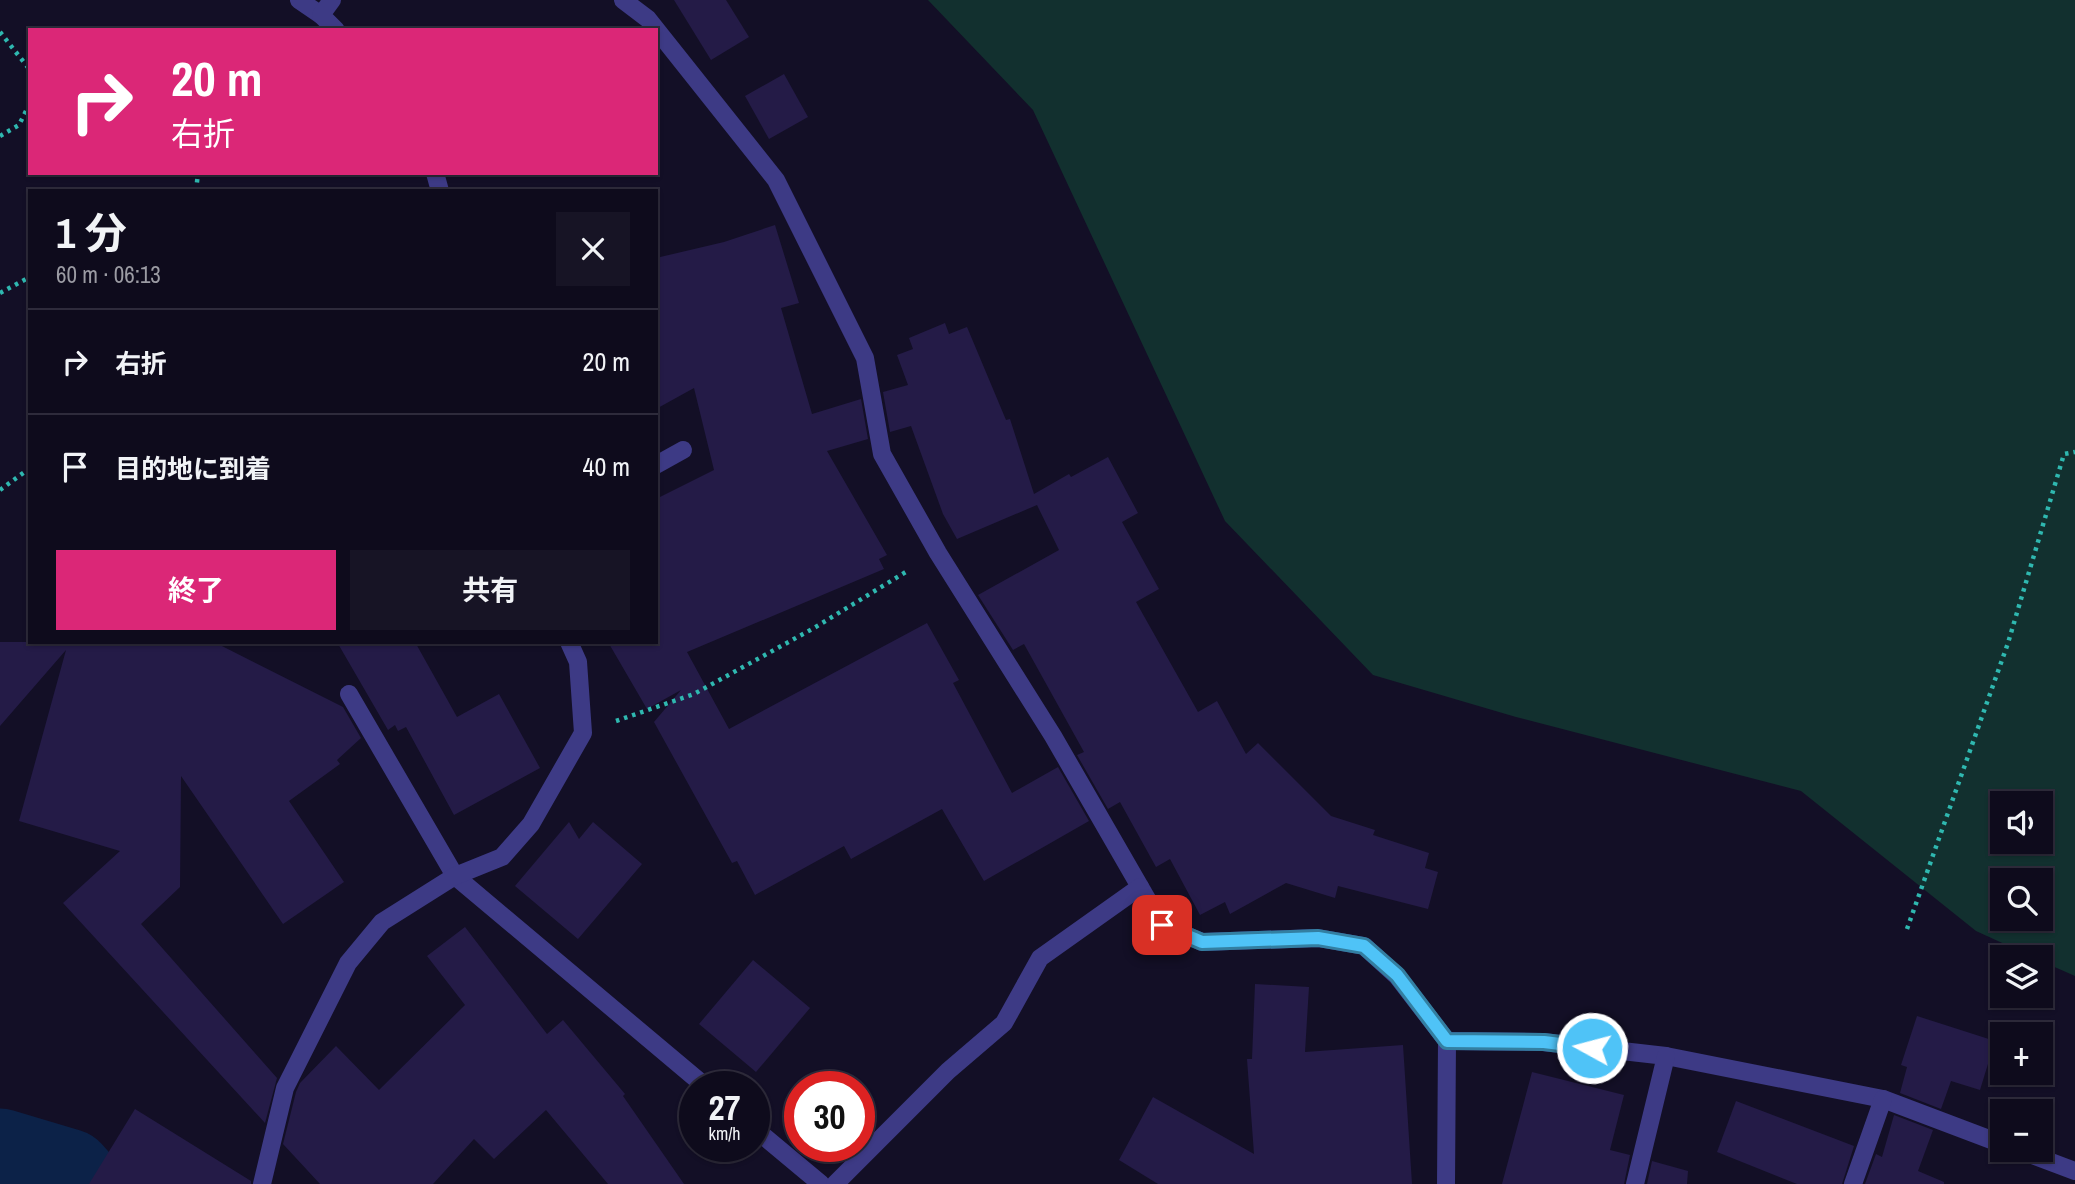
<!DOCTYPE html>
<html lang="ja">
<meta charset="utf-8">
<style>
body{margin:0;font-family:"Archivo Narrow","Noto Sans JP",sans-serif;background:#171425;color:#f1f3f6;height:100vh;display:flex;flex-direction:column;font-size:26px;white-space:nowrap}
*{box-sizing:border-box;margin:0}
p{font-size:23px;color:#9b9ba3}
.icon{flex:none;width:38px;height:38px;fill:none;stroke:currentColor;stroke-width:2;stroke-linecap:round;stroke-linejoin:round}
.map{position:relative;flex:1;overflow:hidden}
.sheet{position:absolute;left:28px;top:189px;width:630px;height:455px;display:flex;flex-direction:column;background:#0e0b1c;border-radius:0px;box-shadow:0 2px 5px #0004,0 0 0 2px #2e2b3b}
.sheet>*{flex:none}
.guide{position:absolute;left:28px;top:28px;width:630px;height:147px;border-radius:0px;box-shadow:0 2px 5px #0004,0 0 0 2px #2e2b3b;background:#db2777;color:#fff;overflow:hidden}
.controls{position:absolute;left:1990px;top:791px;display:grid;gap:14px}
.controls a{display:grid;place-items:center;width:63px;height:63px;border-radius:0px;background:#0e0b1c;box-shadow:0 2px 5px #0004,0 0 0 2px #2e2b3b;font-size:35px}
.speed{position:absolute;left:679px;top:1071px;display:flex;gap:14px;font-size:35px;font-weight:700;text-align:center}
.speed>*{display:grid;place-content:center;width:91px;height:91px;border-radius:50%;background:#0e0b1c;box-shadow:0 2px 5px #0004,0 0 0 2px #2e2b3b;line-height:1}
.speed small{font-size:18px;font-weight:400}
.speed .limit{border:10px solid #d22;background:#fff;color:#111}
.pin{position:absolute;display:grid;place-items:center;width:60px;height:60px;color:#fff;margin:-30px;border-radius:14px;box-shadow:0 4px 10px #0006}
.me{position:absolute;width:77px;margin:-38px;rotate:277deg;stroke-linejoin:round;filter:drop-shadow(0 0 5px #0008)}
.turn{display:flex;align-items:center;gap:24px;height:147px;padding:0 28px;font-size:32px}
.turn .icon{width:91px;height:91px;stroke-width:2.5}
.turn b{display:block;font-size:49px;line-height:60px}
.round{display:grid;place-items:center;flex:none;width:74px;height:74px;border-radius:0px;background:#171425}
.head{display:flex;align-items:center;justify-content:space-between;height:119px;padding:0 28px}
h1{font-size:42px;font-weight:700;line-height:52px}
.button{display:flex;gap:14px;margin-top:auto;padding:14px 28px}
.button a{flex:1;height:80px;border-radius:0px;background:#db2777;color:#fff;font-size:28px;font-weight:700;line-height:80px;text-align:center}
.button a+a{background:#171425;color:#f1f3f6}
ul{padding:0;list-style:none}
li{display:flex;align-items:center;gap:21px;height:105px;padding:0 28px;border-top:2px solid #2e2b3b}
li div{flex:1}
li b{display:block;font-size:26px}
li em{font-style:normal}
.map>svg:first-child{display:block}
</style>
<div class="map">
<svg width="2075" height="1184" viewBox="0 0 2075 1184">
<rect width="100%" height="100%" fill="#130f26"/>
<!-- green -->
<path fill="#12302f" fill-rule="evenodd" d="M928,0H2075V976L2041,961L2040,957H2033L1976,931L1801,791L1516,717L1373,675L1225,521L1033,110ZM2040,803V842H2002V803ZM2040,880V919H2002V880Z"/>
<g fill="none" stroke-linecap="round" stroke-linejoin="round">
<!-- river -->
<polyline stroke="#0c2248" stroke-width="93" points="0,1155 67,1175 75,1184"/>
</g>
<!-- building -->
<g fill="#241b47">
<polygon points="674,0 726,0 749,37 711,60"/>
<polygon points="784,74 808,117 769,139 745,96"/>
<polygon points="775,225 799,303 781,308 812,414 861,399 868,439 827,451 887,555 879,559 884,569 687,652 729,729 927,623 959,680 953,683 1012,793 1058,767 1089,821 984,881 942,809 851,859 844,846 755,895 737,861 732,863 654,722 681,690 647,709 608,642 656,642 656,499 714,470 694,388 656,409 656,258 724,242"/>
<polygon points="945,323 949,334 967,327 1006,420 1010,419 1034,494 1069,474 1071,477 1108,457 1138,513 1122,522 1159,589 1136,602 1198,712 1217,701 1246,754 1258,743 1331,816 1375,830 1373,835 1429,853 1425,868 1438,872 1428,909 1338,886 1335,898 1286,883 1230,914 1225,902 1200,915 1170,859 1156,867 1120,802 1108,809 1077,755 1084,752 1024,644 1013,650 978,595 1059,550 1037,505 957,539 943,514 911,426 890,432 883,392 908,385 897,355 913,349 909,338"/>
<polygon points="0,642 214,642 343,707 361,738 337,760 340,764 289,801 344,882 283,924 181,776 180,887 141,924 277,1078 265,1123 63,903 120,851 19,821 66,650 0,726"/>
<polygon points="337,642 415,642 457,717 499,694 540,768 454,815 406,727 398,731 395,725 388,730"/>
<polygon points="569,822 579,839 593,822 642,864 578,939 515,886"/>
<polygon points="465,927 547,1034 563,1020 625,1094 623,1096 684,1184 608,1184 546,1110 494,1159 474,1139 433,1184 320,1184 283,1144 296,1092 300,1083 336,1046 379,1090 465,1005 427,956"/>
<polygon points="753,960 810,1008 756,1072 699,1024"/>
<polygon points="1255,984 1309,987 1305,1052 1403,1045 1412,1184 1158,1184 1119,1160 1153,1097 1254,1154 1247,1059 1252,1059"/>
<polygon points="1917,1016 1995,1041 1980,1090 1951,1081 1941,1109 1900,1093 1907,1067 1901,1065"/>
<polygon points="1532,1072 1624,1095 1610,1150 1630,1155 1624,1184 1502,1184"/>
<polygon points="1736,1101 1854,1146 1842,1184 1797,1184 1717,1152"/>
<polygon points="135,1109 251,1181 251,1184 89,1184"/>
<polygon points="1894,1115 1933,1130 1918,1171 1944,1182 1944,1184 1865,1184 1876,1154 1882,1157"/>
<polygon points="1652,1161 1688,1171 1687,1184 1647,1184"/>
</g>
<g fill="none" stroke-linecap="round" stroke-linejoin="round">
<!-- path -->
<g stroke="#2fb8b0" stroke-width="4.5" stroke-dasharray="3.5 5" stroke-linecap="butt">
<polyline points="0,32 30,70"/>
<polyline points="0,136 19,125 30,103"/>
<polyline points="196,191 198,173"/>
<polyline points="0,293 30,277"/>
<polyline points="0,490 30,468"/>
<polyline points="616,721 694,694 814,628 909,570"/>
<polyline points="1907,929 2008,643 2064,454 2075,452"/>
</g>
<!-- minor -->
<g stroke="#3d3a85" stroke-width="18">
<polyline points="299,0 321,15"/>
<polyline points="332,0 321,15 336,30"/>
<polyline points="623,0 648,19 776,180 865,358 882,454 938,553 1053,736 1162,925 1202,942 1318,938 1364,946 1397,976 1447,1041 1446,1184"/>
<polyline points="435,173 440,191"/>
<polyline points="656,465 683,450"/>
<polyline points="349,694 455,876 706,1087"/>
<polyline points="1447,1041 1543,1042 1666,1056 1883,1099 2002,1144"/>
<polyline points="754,1128 821,1184"/>
<polyline points="2019,1150 2075,1171"/>
<polyline points="262,1184 285,1088 348,963 382,922 455,876 502,857 531,824 583,733 578,662 569,642"/>
<polyline points="835,1184 948,1071 1004,1023 1040,958 1140,887"/>
<polyline points="1635,1184 1666,1056"/>
<polyline points="1853,1184 1883,1099"/>
</g>
</g>
<g fill="none" stroke-linecap="round" stroke-linejoin="round">
<!-- route casing -->
<g stroke="#337fa1" stroke-width="18">
<polyline id="route" points="1162,925 1202,942 1318,938 1364,946 1397,975 1447,1041 1544,1042 1592,1048"/>
</g>
<!-- route -->
<use href="#route" stroke="#4fc3f7" stroke-width="12"/>
</g>
</svg>
<div class="controls">
<a><svg class="icon" aria-label="sound" viewBox="0 0 24 24"><path d="M4 9h4l5-4v14l-5-4H4zM17 9q2 3 0 6"/></svg></a>
<a><svg class="icon" aria-label="search" viewBox="0 0 24 24"><circle cx="10" cy="10" r="6"/><path d="M15 15l6 6"/></svg></a>
<a><svg class="icon" aria-label="layers" viewBox="0 0 24 24"><path d="M12 4l9 5-9 5-9-5zM3 14l9 5 9-5"/></svg></a>
<a>+</a>
<a>−</a>
</div>
<div class="speed"><div>27<small>km/h</small></div><div class="limit">30</div></div>
<div class="pin" style="left:1162px;top:925px;background:#d93025"><svg class="icon" aria-label="arrive" viewBox="0 0 24 24"><path d="M6 21V4h12l-3 4 3 4H6"/></svg></div>
<svg class="me" style="left:1592px;top:1048px" viewBox="-20 -20 40 40"><circle r="17" fill="#4fc3f7" stroke="#fff" stroke-width="3"/><path d="M0-11L8 9 0 5-8 9z" fill="#fff"/></svg>
<div class="guide">
<div class="turn"><svg class="icon" aria-label="right" viewBox="0 0 24 24"><path d="M7 20v-9h11M14 6l5 5-5 5"/></svg><div><b>20 m</b>右折</div></div>
</div>
<section class="sheet">
<div class="head"><div><h1>1 分</h1><p>60 m · 06:13</p></div><a class="round"><svg class="icon" aria-label="close" viewBox="0 0 24 24"><path d="M6 6l12 12M18 6L6 18"/></svg></a></div>
<ul>
<li><svg class="icon" aria-label="right" viewBox="0 0 24 24"><path d="M7 20v-9h11M14 6l5 5-5 5"/></svg><div><b>右折</b></div><em>20 m</em></li>
<li><svg class="icon" aria-label="arrive" viewBox="0 0 24 24"><path d="M6 21V4h12l-3 4 3 4H6"/></svg><div><b>目的地に到着</b></div><em>40 m</em></li>
</ul>
<div class="button"><a>終了</a><a>共有</a></div>
</section>
</div>
